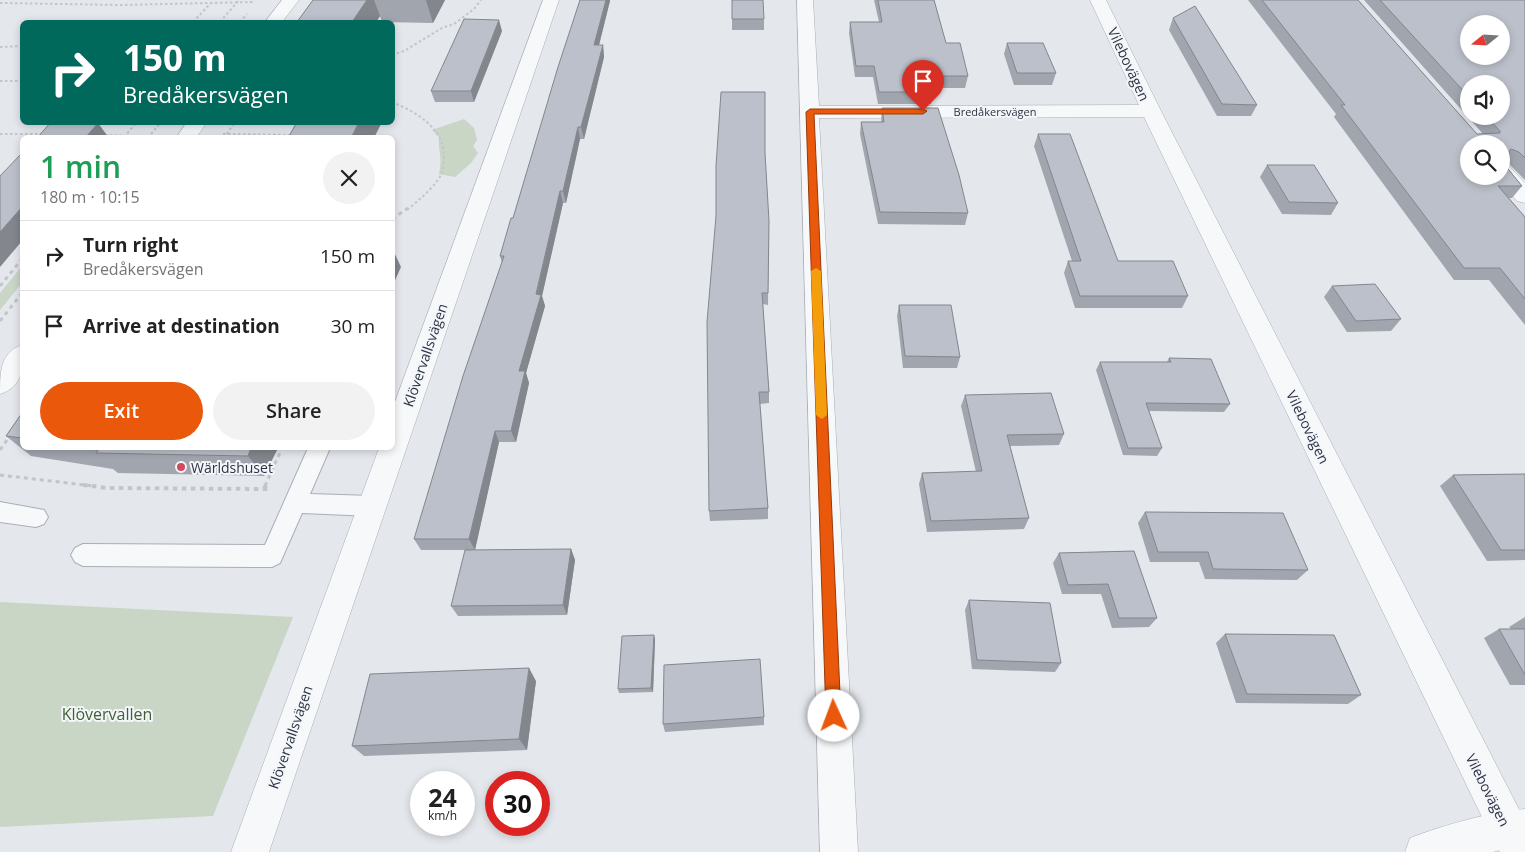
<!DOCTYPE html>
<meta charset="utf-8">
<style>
body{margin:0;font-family:"Open Sans",sans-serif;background:#f2f2f2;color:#222;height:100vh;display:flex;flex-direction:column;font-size:19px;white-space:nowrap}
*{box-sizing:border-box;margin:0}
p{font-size:16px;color:#767676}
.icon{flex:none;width:28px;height:28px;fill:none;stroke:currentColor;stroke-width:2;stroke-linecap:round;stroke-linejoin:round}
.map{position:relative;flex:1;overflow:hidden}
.sheet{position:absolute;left:20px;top:135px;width:375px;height:315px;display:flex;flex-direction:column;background:#fff;border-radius:8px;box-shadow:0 2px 8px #0003}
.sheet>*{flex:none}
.banner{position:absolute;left:20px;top:20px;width:375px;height:105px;border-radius:8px;box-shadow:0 2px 8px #0003;background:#00695c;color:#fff;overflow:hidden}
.needle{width:32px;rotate:252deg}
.buttons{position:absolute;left:1460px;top:15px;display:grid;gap:10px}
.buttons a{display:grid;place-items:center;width:50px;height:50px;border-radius:50%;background:#fff;box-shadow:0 2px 8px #0003;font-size:25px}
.speed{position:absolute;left:410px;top:771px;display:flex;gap:10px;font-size:25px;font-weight:700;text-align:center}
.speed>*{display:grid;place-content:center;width:65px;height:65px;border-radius:50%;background:#fff;box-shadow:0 2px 8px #0003;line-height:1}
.speed small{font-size:12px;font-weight:400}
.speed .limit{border:8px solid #d22;background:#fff;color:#111}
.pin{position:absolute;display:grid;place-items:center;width:42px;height:42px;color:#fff;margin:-51px -21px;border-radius:50% 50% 50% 0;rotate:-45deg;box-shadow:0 0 5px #0007}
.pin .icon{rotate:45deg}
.me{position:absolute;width:55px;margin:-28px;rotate:358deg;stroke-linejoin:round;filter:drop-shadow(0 0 4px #0008)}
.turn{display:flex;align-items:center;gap:18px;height:105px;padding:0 20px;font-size:22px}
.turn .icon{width:65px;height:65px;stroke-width:2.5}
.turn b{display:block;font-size:35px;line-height:42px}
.round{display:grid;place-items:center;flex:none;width:52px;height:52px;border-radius:26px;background:#f2f2f2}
.overview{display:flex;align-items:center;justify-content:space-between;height:85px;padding:0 20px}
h1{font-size:30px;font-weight:600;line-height:38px;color:#1e9e55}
.button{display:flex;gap:10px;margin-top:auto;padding:10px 20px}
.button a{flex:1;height:58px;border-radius:30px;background:#ea580c;color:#fff;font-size:20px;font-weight:600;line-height:58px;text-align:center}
.button a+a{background:#f2f2f2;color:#222}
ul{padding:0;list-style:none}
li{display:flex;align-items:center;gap:15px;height:70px;padding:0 20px;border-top:1px solid #e0e0e0}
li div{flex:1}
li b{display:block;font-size:19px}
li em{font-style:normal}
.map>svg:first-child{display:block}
</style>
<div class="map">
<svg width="1525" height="852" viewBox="0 0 1525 852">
<rect width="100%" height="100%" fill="#e4e7ec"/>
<!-- green -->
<g fill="#c9d6c5">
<path d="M464,119L474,128L477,140L473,146L478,153L471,163L455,177L439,174C443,157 438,153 439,137L432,130Z"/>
<polygon points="22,266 22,283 0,310 0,293"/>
<polygon points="0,602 293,617 213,816 0,827"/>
</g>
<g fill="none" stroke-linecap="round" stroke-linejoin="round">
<!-- service casing -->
<g stroke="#a9aeb7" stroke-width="2">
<g id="service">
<polygon points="308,448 330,448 310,494 372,496 380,499 383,506 380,513 372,516 302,513 280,563 272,567 83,566 75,562 71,555 75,548 83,544 265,545"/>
<polygon points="0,502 44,510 48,517 44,524 36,527 0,522"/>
</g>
</g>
<!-- minor casing -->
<g stroke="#a9aeb7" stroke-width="1">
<g id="minor">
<polygon points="543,0 559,0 269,852 231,852 379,448 392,448 392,410"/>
<polygon points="797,0 813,0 819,106 1139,105 1090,0 1106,0 1161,111 1525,821 1525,852 1500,852 1480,813 1144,117 819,118 858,852 820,852"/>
<polygon points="1501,163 1508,165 1525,183 1525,203 1517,201 1496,176 1501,176"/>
</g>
</g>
<!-- tertiary casing -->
<g stroke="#a9aeb7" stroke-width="1">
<g id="tertiary">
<polygon points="282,0 299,0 282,22 265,22"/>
<polygon points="187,122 207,122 196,138 176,138"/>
<path d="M22,345C25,365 23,387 0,394C0,373 0,352 22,345Z"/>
<path d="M1525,809V847L1508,848L1493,852H1405L1410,838C1441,826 1493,811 1525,809Z"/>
</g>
</g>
<!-- path-far2 -->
<g stroke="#c2c5cb" stroke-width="2" stroke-dasharray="2.5 2.5" stroke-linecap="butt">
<polyline points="0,3 121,5 255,2"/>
<polyline points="193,22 211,3"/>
<polyline points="220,22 239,0"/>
<polyline points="240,22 247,14"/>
<polyline points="0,47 22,46"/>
<polyline points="392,55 404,51 442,28 454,24 474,9 481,0"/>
<polyline points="0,81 22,81"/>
<path d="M392,102C416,112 445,128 444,158C443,163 444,169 442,173C435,187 419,200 407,210"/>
<polyline points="0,134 44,134"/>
<polyline points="223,134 291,135"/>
<polyline points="105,135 159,137"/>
<polyline points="124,137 137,122"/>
<polyline points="148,138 160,123"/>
<polyline points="224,138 235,122"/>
</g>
<!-- path-far1 -->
<g stroke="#c2c5cb" stroke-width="3" stroke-dasharray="4 4" stroke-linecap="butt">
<polyline points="392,219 408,208"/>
<polyline points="0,286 22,259"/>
<polyline points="0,321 22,293"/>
<polyline points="0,450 10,436"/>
<polyline points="0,475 93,486"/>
<polyline points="265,486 282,448"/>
</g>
<!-- path -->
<g stroke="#c2c5cb" stroke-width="4" stroke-dasharray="4.5 4.5" stroke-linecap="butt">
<polyline points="83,485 108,488 269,489"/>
<polyline points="264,489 266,485"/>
</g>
<!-- service -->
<use href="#service" fill="#f7f8fa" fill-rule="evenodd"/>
<!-- minor -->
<use href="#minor" fill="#f7f8fa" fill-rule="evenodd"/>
<!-- tertiary -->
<use href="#tertiary" fill="#f7f8fa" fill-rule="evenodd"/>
</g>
<!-- wall -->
<g fill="#a1a5ae" fill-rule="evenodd">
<polygon points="313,0 445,0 433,23 382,22 380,16 376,22 297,22"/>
<polygon points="580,0 610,0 599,45 603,45 604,57 584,139 580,139 566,203 563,203 542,296 545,306 526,373 529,383 516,442 499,442 475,550 421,550 414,539 502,263 500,256 513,218"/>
<polygon points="874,0 934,0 946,43 968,76 965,88 932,88 933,92 931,104 878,104 873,77 855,77 849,33 850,22 879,22"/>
<path d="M1248,0H1358L1477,134H1483L1364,0H1525V180L1508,163L1506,166L1522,186L1512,198H1509L1525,217V325L1489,280H1454L1334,117L1336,114ZM1469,84L1501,116H1469Z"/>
<polygon points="1173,18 1257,105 1251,116 1217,116 1169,30"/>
<rect x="732" y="19" width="32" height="11"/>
<polygon points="502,31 474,102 435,102 431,91"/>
<polygon points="1007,43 1056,73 1052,85 1014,85 1004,54"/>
<polygon points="882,108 968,213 965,225 878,224 860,134 861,122 881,122"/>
<polygon points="1038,134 1118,261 1188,296 1182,308 1075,308 1064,273 1068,261 1072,261 1034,146"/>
<polygon points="765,154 769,233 768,305 763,304 769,392 769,403 760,404 768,508 768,519 710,521 709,511"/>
<polygon points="1267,165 1338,203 1331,215 1282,214 1260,177"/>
<polygon points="1332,286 1401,319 1391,331 1347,332 1324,297"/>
<polygon points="899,305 960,357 957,368 903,368 897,316"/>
<polygon points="1169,358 1230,404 1224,412 1149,411 1162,448 1157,456 1123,455 1096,370 1100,362 1167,362"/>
<polygon points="965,395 1064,434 1059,445 1010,446 1029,518 1024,529 927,532 919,484 922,473 976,472 961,406"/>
<polygon points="22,413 22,448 278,448 264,476 118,473 113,469 31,456 6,436"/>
<polygon points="1525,474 1525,560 1487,561 1440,486 1453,475"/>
<polygon points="1145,512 1308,570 1297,580 1205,579 1199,562 1150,562 1138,523"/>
<polygon points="571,549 575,560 567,615 458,616 451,606"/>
<polygon points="1134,551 1157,618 1149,627 1112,628 1101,594 1062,594 1053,563 1059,553"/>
<polygon points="969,600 1061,663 1055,672 972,669 965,610"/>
<polygon points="1525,617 1525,685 1510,685 1484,638 1499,629 1511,629 1509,627"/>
<polygon points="1225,634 1361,695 1348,704 1236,703 1216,643"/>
<polygon points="654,635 655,640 653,692 619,693 618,689"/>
<polygon points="536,681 527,750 364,756 352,746"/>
<polygon points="764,717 764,725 665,732 663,724"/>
</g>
<!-- shaded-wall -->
<g fill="#83868d">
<polygon points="367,0 374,0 380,16 376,22 352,22"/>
<polygon points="426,0 445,0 433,23"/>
<polygon points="606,0 610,0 610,1 596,57 594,45"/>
<polygon points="499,20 502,31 474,102 471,91"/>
<polygon points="603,45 604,57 584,139 581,127"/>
<polygon points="359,122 382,122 374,138 351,138"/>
<polygon points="98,123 109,138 85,138"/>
<polygon points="578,127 580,139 566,203 563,191"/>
<polygon points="560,191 563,203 542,296 545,306 526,373 529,383 516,442 511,431 519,371"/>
<polygon points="22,207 22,241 0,267 0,232"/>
<polygon points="393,250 401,267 392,287 392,252"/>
<polygon points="495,431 499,442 475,550 469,539"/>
<polygon points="251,448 278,448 264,476 248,456"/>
<polygon points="571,549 575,560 567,615 563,605"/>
<polygon points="654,635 655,640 653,692 651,688"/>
<polygon points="529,668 536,681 527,750 519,739"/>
</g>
<!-- building -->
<g fill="#bbc0ca" stroke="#83868d" fill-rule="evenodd">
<polygon points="313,0 367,0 352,22 297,22"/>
<polygon points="580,0 606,0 594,45 603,45 581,127 578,127 563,191 560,191 536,294 541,295 519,371 525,371 511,431 495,431 469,539 414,539 463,376 504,256 500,256 511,218 513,218 558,67"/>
<polygon points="732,0 763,0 764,19 732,19"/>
<polygon points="878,0 934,0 946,43 960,43 968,76 928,76 933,92 879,92 874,66 856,66 850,22 882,22"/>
<path d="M1262,0H1358L1477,134L1500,133V131L1486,116H1501V84H1469V97L1380,0H1525V158L1519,152L1511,149L1509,151V162L1504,164L1522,186H1498L1525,217V299L1500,268H1464L1341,105H1345ZM1469,24H1501V56H1469ZM1469,144H1501V176H1469Z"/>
<polygon points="1195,6 1257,105 1222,104 1173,18"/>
<polygon points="464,19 499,20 471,91 431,91"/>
<polygon points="1007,43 1043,43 1056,73 1017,73"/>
<polygon points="721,92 765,92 765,153 769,221 768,293 762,293 769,392 759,392 768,508 709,511 707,322 716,216 716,166"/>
<polygon points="882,108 938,108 959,175 968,213 880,212 861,122 884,122"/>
<polygon points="51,122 96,122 98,123 85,138 37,138"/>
<polygon points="297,122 359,122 351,138 288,138"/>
<polygon points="1038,134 1070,134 1118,261 1173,261 1188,296 1080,296 1068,261 1081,261"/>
<polygon points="22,153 22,207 0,232 0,176"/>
<polygon points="1267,165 1314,165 1338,203 1289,202"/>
<polygon points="1375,284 1401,319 1356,321 1332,286"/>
<polygon points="899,305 951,305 960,357 905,356"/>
<polygon points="1169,358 1211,359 1230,404 1146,403 1162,448 1128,448 1100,362 1171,362"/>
<polygon points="1051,393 1064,434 1007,435 1029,518 931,521 922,473 982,471 965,395"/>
<polygon points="22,413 22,438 6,436"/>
<polygon points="85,448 251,448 248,456 96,453 98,450"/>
<polygon points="1525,474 1525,550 1501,550 1453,475"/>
<polygon points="1145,512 1283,513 1308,570 1213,569 1208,552 1158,552"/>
<polygon points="571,549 563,605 451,606 465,550"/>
<polygon points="1134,551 1157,618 1119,618 1108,584 1068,585 1059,553"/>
<polygon points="969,600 1050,603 1061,663 977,660"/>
<polygon points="1499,629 1525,629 1525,675"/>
<polygon points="1225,634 1334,635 1361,695 1247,694"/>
<polygon points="654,635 651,688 618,689 622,636"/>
<polygon points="760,659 764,717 663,724 664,665"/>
<polygon points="529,668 519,739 352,746 370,674"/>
</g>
<!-- route -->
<polygon fill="#ea580c" stroke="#983908" points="810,109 923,109 927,111 923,114 814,114 841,716 839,721 834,723 828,721 826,716 806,112"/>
<!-- slow -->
<polygon fill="#f59e0b" points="816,268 821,271 827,415 822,419 816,415 811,271"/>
<!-- markers -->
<circle fill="#d1495b" stroke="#f4f6f9" stroke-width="2" cx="181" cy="467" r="5"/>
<g text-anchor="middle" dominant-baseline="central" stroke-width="4" stroke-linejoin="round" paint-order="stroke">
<!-- far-street labels -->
<g font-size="11" fill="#2b3445" stroke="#f4f6f9">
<text x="995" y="111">Bredåkersvägen</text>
</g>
<!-- street labels -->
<g font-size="14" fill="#2b3445" stroke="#f4f6f9">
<text transform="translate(1129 64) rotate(65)">Vilebovägen</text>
<text transform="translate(425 355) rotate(-71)">Klövervallsvägen</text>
<text transform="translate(1308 427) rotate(64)">Vilebovägen</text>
<text transform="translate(290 737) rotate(-71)">Klövervallsvägen</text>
<text transform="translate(1488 790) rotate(63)">Vilebovägen</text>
</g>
<!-- poi labels -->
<g font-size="14" fill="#2b3445" stroke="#f4f6f9" text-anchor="start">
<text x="191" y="467">Wärldshuset</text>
</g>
<!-- near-park labels -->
<g font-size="16" fill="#3f6138" stroke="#f4f6f9">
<text x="107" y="714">Klövervallen</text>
</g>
</g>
</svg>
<div class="buttons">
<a><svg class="needle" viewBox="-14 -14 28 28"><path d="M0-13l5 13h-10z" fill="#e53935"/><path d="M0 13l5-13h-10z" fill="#767676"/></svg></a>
<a><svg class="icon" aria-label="sound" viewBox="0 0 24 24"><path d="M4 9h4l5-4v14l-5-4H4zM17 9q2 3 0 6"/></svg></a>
<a><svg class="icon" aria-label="search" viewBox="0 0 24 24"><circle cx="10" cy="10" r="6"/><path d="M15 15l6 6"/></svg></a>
</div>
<div class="speed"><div>24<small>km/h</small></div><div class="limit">30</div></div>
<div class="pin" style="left:923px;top:111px;background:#d93025"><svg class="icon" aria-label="arrive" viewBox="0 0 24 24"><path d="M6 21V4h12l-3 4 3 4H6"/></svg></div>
<svg class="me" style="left:834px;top:716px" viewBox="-20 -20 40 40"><circle r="19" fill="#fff"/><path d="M0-13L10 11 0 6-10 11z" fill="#ea580c"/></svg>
<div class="banner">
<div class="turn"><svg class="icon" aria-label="right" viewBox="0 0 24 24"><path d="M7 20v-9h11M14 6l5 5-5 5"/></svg><div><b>150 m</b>Bredåkersvägen</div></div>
</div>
<section class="sheet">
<div class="overview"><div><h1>1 min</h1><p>180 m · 10:15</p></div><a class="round"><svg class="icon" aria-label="close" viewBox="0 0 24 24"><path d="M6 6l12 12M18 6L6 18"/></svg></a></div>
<ul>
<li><svg class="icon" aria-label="right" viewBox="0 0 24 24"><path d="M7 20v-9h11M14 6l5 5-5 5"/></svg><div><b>Turn right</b><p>Bredåkersvägen</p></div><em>150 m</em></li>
<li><svg class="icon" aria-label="arrive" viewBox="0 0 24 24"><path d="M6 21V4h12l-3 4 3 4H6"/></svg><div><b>Arrive at destination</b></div><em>30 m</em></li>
</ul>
<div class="button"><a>Exit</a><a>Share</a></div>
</section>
</div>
